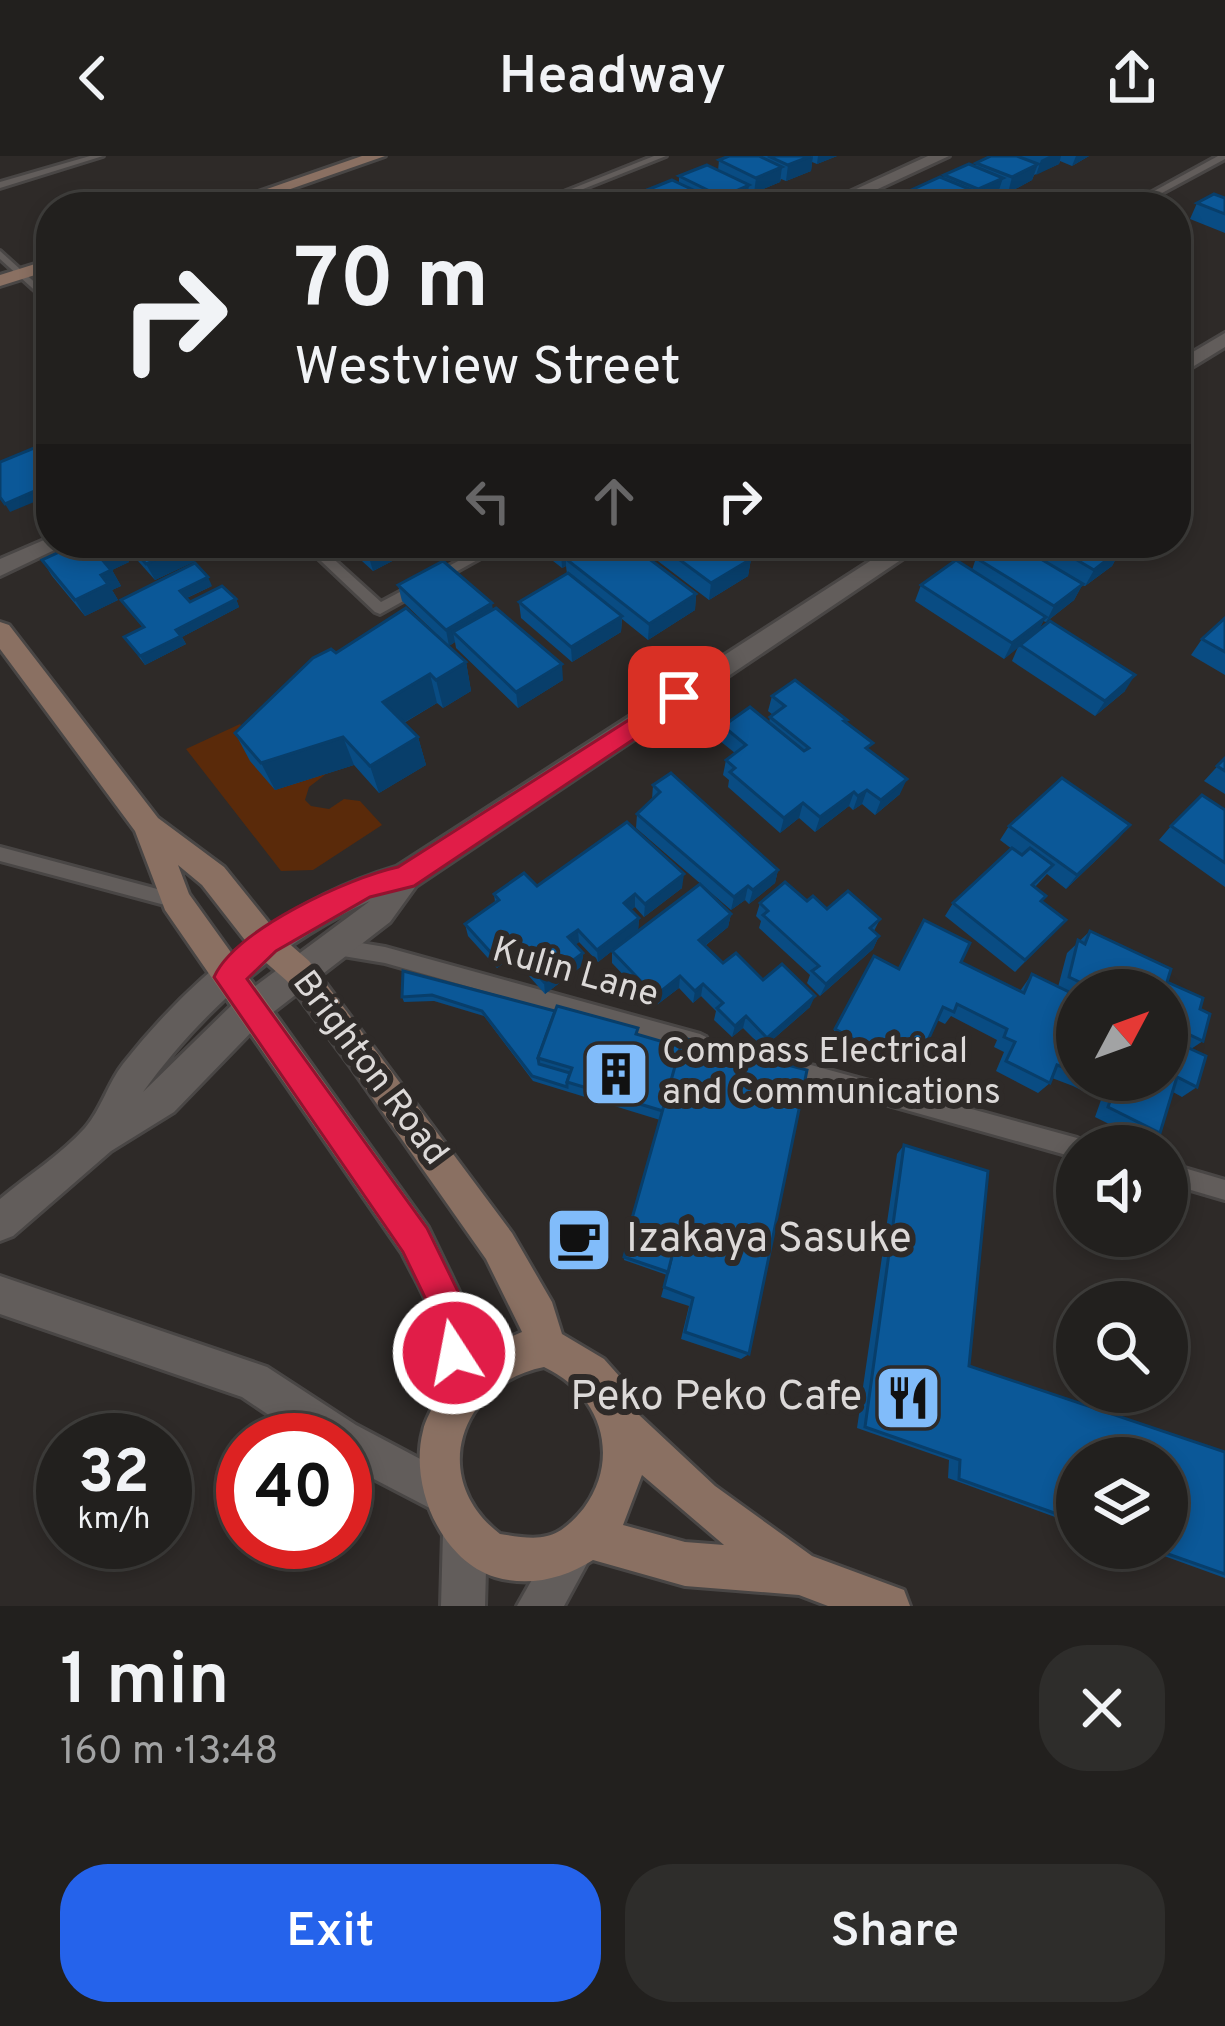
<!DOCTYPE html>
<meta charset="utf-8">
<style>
body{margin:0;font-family:Overpass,sans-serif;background:#2e2d2b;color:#f1f3f6;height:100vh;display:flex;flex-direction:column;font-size:45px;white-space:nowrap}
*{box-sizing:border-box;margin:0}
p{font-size:39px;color:#a2a3a4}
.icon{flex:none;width:66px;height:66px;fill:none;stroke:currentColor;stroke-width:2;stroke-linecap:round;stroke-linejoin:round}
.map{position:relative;height:1450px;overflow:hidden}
.details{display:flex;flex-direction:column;background:#22201e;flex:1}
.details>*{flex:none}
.top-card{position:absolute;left:36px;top:36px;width:1155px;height:366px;border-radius:48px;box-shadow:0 6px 18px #0003,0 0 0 3px #3f3e3c;background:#22201e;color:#f1f3f6;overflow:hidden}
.needle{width:78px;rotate:49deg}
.controls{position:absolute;left:1056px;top:813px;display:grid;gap:24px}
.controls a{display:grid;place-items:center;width:132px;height:132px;border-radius:50%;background:#22201e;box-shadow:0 6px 18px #0003,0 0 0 3px #3f3e3c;font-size:60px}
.speed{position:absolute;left:36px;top:1257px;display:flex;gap:24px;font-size:60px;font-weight:700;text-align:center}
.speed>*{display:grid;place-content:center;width:156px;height:156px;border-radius:50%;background:#22201e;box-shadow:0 6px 18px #0003,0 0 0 3px #3f3e3c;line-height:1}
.speed small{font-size:30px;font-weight:400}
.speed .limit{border:18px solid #d22;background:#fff;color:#111}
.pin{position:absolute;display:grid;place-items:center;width:102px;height:102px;color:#fff;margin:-51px;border-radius:24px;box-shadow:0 6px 18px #0006}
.me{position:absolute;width:132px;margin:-66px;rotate:349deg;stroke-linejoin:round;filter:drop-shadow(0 0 9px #0008)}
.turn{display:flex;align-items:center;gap:42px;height:252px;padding:0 60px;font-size:54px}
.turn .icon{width:156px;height:156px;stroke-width:2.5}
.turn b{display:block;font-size:84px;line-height:102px}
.lanes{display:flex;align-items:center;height:114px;padding:0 60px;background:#0003;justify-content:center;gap:60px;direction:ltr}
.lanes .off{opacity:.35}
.round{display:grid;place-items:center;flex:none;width:126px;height:126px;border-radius:48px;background:#2e2d2b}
.head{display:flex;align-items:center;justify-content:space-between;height:204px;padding:0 60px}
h1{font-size:72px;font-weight:600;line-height:90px}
.primary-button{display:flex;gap:24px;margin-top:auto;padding:24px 60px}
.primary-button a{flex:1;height:138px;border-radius:48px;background:#2563eb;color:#fff;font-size:48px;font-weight:600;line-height:138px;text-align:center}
.primary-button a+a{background:#2e2d2b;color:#f1f3f6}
header{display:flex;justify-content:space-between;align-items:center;height:156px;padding:0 60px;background:#22201e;font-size:54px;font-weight:600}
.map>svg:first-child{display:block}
</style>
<header><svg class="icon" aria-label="back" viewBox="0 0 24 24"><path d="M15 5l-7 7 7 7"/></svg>Headway<svg class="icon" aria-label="share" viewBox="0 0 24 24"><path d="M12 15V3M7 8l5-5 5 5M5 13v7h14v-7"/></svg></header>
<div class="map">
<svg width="1225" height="1450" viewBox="0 0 1225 1450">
<rect width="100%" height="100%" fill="#2e2a28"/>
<!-- green -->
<polygon fill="#5a2a0a" points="240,568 261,594 326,618 309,631 305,644 311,650 329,653 344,643 360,645 382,669 313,714 281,715 186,593"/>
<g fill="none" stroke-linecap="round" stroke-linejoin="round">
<!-- lane casing -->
<g stroke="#494645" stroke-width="6">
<g id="lane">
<polygon points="90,0 103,0 0,32 0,26"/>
<polygon points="654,0 666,0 538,51 526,51"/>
<polygon points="1218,0 1225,0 1225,3 1136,51 1125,51"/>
<polygon points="0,95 51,141 51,149 0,103"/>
<polygon points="302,387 316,387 381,446 492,387 508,387 380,458 375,456"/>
<polygon points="0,691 176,738 182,740 184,745 182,750 176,752 0,705"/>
<polygon points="337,783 385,791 700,878 706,881 709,887 706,893 700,896 385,807 337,799 331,796 328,791 331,786"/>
<polygon points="789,903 1077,982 1084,985 1086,990 1077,990 1077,1002 789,921 782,918 780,912 782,906"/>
<polygon points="1167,1007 1225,1024 1225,1044 1167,1027"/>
</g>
</g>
<!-- street casing -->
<g stroke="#494645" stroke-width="6">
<g id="street">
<polygon points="928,0 949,0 839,51 817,51"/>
<polygon points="1225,177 1225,191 1176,221 1176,206"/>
<polygon points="51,381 51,387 69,387 0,420 0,403"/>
<path d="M898,387H926L416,730L390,766L263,864L174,956L111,995L13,1080L0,1085V1043C27,1020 62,998 85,972C101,954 108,927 123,908C194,818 285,744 396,711ZM370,745L239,842L143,936C202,855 279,786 370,745Z"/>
<polygon points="0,1120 267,1211 356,1269 460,1324 466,1339 460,1354 445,1360 345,1308 345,1284 306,1284 242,1241 0,1158"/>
<polygon points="465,1355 480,1362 487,1377 485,1450 441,1450 443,1377 450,1362"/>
<polygon points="573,1371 588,1378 595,1393 564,1450 517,1450 558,1378"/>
</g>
</g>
<!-- secondary casing -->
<g stroke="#494645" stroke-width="6">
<g id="secondary">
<polygon points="362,0 385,0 239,51 215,51"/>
<polygon points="51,103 51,114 0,130 0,119"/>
<path d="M0,466L9,469L158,662L224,711L277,777L309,805L512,1077L552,1146L562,1178L604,1203L620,1221L638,1258L715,1330L812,1400L904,1434L910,1450H828L799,1439L685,1430L593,1404C563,1423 529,1431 495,1421C440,1404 409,1328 423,1275C425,1263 434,1252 436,1240C440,1218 434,1187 431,1165C429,1143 412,1118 402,1097L165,754L135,675L0,493ZM178,709L202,729L255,797L287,825L351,911L486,1103L522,1176L473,1197L469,1156L428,1071L189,738ZM544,1211C600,1237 622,1300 584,1352C575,1363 562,1377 547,1380C533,1384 515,1380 500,1378C428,1323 459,1228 544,1211ZM642,1319L724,1389L685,1386L623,1369Z"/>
</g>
</g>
<!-- lane -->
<use href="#lane" fill="#625d5b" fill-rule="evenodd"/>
<!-- street -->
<use href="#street" fill="#625d5b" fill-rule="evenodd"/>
<!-- secondary -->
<use href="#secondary" fill="#8a7062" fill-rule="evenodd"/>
</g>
<!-- wall -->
<g fill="#094c83" fill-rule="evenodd">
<polygon points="729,0 837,0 817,8 812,6 811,15 786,25 781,23 780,26 754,37 748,35 747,45 734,51 586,51 646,48 647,34 679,27 679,20 718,15 719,4"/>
<polygon points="991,0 1089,0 1072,10 1060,5 1059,8 1034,19 1032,24 1008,37 999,34 998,37 973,49 970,48 970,51 943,22 944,19 975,11 976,7"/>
<polygon points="1225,42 1225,77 1190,63 1197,47"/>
<polygon points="122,387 200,387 206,400 155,424"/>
<polygon points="342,387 425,387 425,388 373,415"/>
<polygon points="530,387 628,387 696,438 695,454 648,484 622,463 621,476 572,506 521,462 519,446 567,418 566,410 562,412"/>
<polygon points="650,387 762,387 744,398 751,403 748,420 709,444 650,399"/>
<polygon points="997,387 1134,387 1123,396 1120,395 1112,410 1085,430 1082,429 1074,444 1046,466 1043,465 1039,474 1125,535 1095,560 1012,505 1018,491 1004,503 915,445 921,429 972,414 976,402"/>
<polygon points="120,389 129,406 112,414 121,430 112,434 118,444 85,460 52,420 42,404"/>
<polygon points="398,429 493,453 563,524 518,552 456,492 455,486 449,490 402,445"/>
<polygon points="212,430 187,442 190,446 236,443 239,451 182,481 186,488 145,509 124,481 143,472 121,444"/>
<polygon points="1225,462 1225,519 1191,499 1202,483"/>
<polygon points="336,497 466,506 471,535 443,552 437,547 404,567 418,581 426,609 379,637 354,609 275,634 250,605 235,577"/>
<polygon points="772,540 847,564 846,567 870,595 900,638 875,659 862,648 853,654 849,650 815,676 799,662 780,677 728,631 729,624 723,619 726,604 735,597 720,585 723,570 769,567 770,561 773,559 768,555"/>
<polygon points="1225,602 1225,638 1204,625"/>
<polygon points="653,629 778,714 775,727 749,748 745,744 731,754 636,672 637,658 652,643"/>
<polygon points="1225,654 1225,731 1159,684 1171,670"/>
<polygon points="1130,669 1118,683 1066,733 1047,718 1035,731 1042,746 1066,764 1015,816 945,760 953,747 1012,693 1000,684 1009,670"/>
<polygon points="537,730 682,732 644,761 635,751 631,754 639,762 638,775 731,758 728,771 705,790 723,807 763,824 810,851 763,892 743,872 732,881 714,864 716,855 701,840 693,847 679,832 654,851 612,807 612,795 598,806 579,786 575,789 583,809 545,838 512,801 497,812 468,780 465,768 495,746 494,738"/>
<polygon points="807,745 827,753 880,763 874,775 879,780 873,793 820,840 807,827 810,819 759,772 761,765 756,760 760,747"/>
<path d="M924,764L961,806L1020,835L1032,818L1058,831L1067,797L1090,775L1167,826L1200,853L1203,885L1191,893L1197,931L1182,941L1173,936L1160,977L1145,986L1095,961L1101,944L1073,930L1052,922L1050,927L1038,937L996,915L1004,896L994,891L997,884L951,860L945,868L937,864L924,893L916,903L904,897L897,905L883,898L875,909L829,884L874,800L899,812ZM1077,834H1167V924H1077V860L1063,853L1068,838L1077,842Z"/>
<polygon points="403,815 555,855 638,872 638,879 749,1198 741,1203 681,1183 689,1150 661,1141 667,1119 624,1104 629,1073 660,964 533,925 484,860 434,845 404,846 402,841"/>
<polygon points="904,989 969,1210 1225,1296 1225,1422 1142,1392 1167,1392 1077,1302 1077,1369 948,1322 949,1304 857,1272 897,998"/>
</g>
<!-- shaded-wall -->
<g fill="#083e6a">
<polygon points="813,0 811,15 786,25 788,9"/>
<polygon points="818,0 837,0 817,8"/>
<polygon points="1049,0 1061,0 1059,8 1036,19 1041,4"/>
<polygon points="1076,0 1089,0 1072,10"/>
<polygon points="1038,8 1032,24 1008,37 1012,21"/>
<polygon points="782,11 780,26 754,37 756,22"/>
<polygon points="1003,22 998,37 973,49 978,33"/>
<polygon points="749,29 747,45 734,51 721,51 722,41"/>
<polygon points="974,35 969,51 943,51"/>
<polygon points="708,41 707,51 685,51"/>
<polygon points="1190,95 1183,111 1176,115 1176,104"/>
<polygon points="51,328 51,339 10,356 5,348"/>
<polygon points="191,387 200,387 206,400 155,424 146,408"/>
<polygon points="391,387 425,388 373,415 368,398"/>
<polygon points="577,387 607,387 566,403 566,410 562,412 561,396"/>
<polygon points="744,387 762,387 742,399"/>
<polygon points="120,389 129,406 112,414 121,430 112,434 118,444 85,460 75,444 99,400"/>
<polygon points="1121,393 1112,410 1085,430 1094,414"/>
<polygon points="751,403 748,420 709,444 711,427"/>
<polygon points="208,421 212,430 184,443 180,435"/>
<polygon points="1083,428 1074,444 1046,466 1054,450"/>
<polygon points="696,438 695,454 648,484 649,468"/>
<polygon points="236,443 239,451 182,481 186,488 145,509 140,500 176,474"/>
<polygon points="492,447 494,463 453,476 455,486 449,490 446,474"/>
<polygon points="622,460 621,476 572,506 571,491"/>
<polygon points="1046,461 1037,477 1004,503 1012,487"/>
<polygon points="466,506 471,535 443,552 436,524"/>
<polygon points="562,508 563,524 518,552 516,536"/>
<polygon points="430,518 437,547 391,574 383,546"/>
<polygon points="1135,519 1125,535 1095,560 1105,545"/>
<polygon points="343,581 354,609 275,634 261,607"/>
<polygon points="418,581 426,609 379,637 370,610"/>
<polygon points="907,623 900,638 875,659 881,644"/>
<polygon points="867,634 862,648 853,654 858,640"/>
<polygon points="854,636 849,650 815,676 820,661"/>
<polygon points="803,647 799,662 780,677 784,662"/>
<polygon points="1130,669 1118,683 1066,733 1077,719"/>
<polygon points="778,714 775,727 749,748 753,734"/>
<polygon points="684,718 682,732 644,761 645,748"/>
<polygon points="748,730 745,744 731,754 734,741"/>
<polygon points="635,738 635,751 623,760 624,747"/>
<polygon points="731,758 728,771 697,796 699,784"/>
<polygon points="639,762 638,775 598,806 597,794"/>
<polygon points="578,774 579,786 569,794 568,781"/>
<polygon points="879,780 873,793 820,840 826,828"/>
<polygon points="509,789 512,801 497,812 494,800"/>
<polygon points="583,797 583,809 545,838 544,826"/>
<polygon points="680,820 679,832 654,851 655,840"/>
<polygon points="703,828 701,840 693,847 695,835"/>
<polygon points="815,840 810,851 763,892 767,882"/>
<polygon points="746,860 743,872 732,881 735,870"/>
</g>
<!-- building -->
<g fill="#0b5898" stroke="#083e6a" stroke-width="3">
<polygon points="729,0 759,0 782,11 756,22 719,4"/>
<polygon points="768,0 811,0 788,9"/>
<polygon points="991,0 1017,0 1038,8 1012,21 976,7"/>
<polygon points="969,8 1003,22 978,33 944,19"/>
<polygon points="707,9 749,29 722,41 679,20"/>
<polygon points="940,21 974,35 943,51 874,51"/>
<polygon points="672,24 708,41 685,51 680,51 647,34"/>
<polygon points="623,36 652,51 586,51"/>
<polygon points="1214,38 1225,42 1225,58 1197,47"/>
<polygon points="1176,89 1190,95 1176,104"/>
<polygon points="51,285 51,328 5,348 0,341 0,306"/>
<polygon points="79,387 118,387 120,389 99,400 111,414 101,419 108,428 75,444 42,404"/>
<polygon points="127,387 191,387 146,408"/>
<polygon points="356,387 391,387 368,398"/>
<polygon points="550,387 577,387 561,396"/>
<polygon points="594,387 628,387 696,438 649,468 566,403"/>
<polygon points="657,387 727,387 751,403 711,427"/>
<polygon points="997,387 1014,387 1083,428 1054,450 976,402"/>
<polygon points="1048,387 1110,387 1121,393 1094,414"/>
<polygon points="956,404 1046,461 1012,487 921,429"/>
<polygon points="443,405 492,447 446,474 398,429"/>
<polygon points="195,407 208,421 180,435 190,446 222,430 236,443 176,474 181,480 140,500 124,481 144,471 121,444"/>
<polygon points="568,417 622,460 571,491 519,446"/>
<polygon points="406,452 466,506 436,524 430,518 383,546 418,581 370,610 343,581 261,607 235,577 313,502 331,493 336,497"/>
<polygon points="496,452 562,508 516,536 453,476"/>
<polygon points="1225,462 1225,496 1202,483"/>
<polygon points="1050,465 1135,519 1105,545 1020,489"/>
<polygon points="795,524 847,564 844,565 873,587 866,592 907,623 881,644 867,634 858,640 854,636 820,661 803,647 784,662 730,616 735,612 726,604 746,589 723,570 750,551 804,595 809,592 770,561 785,550 772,540"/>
<polygon points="1225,602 1225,615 1217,610"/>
<polygon points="671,617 778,714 753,734 748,730 734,741 637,658 660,636 653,629"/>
<polygon points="1062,622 1130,669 1077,719 1009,670"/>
<polygon points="1202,639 1225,654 1225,707 1171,670"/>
<polygon points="627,666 684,718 645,748 635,738 624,747 639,762 597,794 578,774 568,781 583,797 544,826 509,789 494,800 465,768 499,744 494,738 524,717 537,730"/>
<polygon points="1012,692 1022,699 1030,692 1053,709 1032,729 1046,740 1041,745 1066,764 1025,804 953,747"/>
<polygon points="785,726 807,745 813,740 827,753 848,735 880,763 870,772 879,780 826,828 812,815 819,810 763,759 768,755 760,747"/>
<polygon points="700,728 731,758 699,784 723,807 736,797 763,824 782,808 815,840 767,882 746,860 735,870 717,852 723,847 703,828 695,835 680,820 655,840 612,795"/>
<polygon points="924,764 970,787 961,806 1024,837 1032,818 1069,836 1063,853 1077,860 1077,916 1057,909 1050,927 1006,905 1015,886 1004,881 1007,873 957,848 954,856 943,851 924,893 909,885 905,895 888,886 882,899 835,873 874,800 899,813"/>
<polygon points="1090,775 1171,813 1167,826 1203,842 1200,853 1210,858 1203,885 1167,868 1167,834 1096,834 1069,821 1078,784 1085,788"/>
<polygon points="403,815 555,855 538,902 539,908 570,917 567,926 567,931 532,920 482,855 432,839 402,841"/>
<polygon points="557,850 638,872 636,878 681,891 663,955 567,926 572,912 538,902"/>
<polygon points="683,882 807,914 749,1198 685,1176 693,1142 664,1131 675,1088 629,1073"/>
<polygon points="1167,882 1206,900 1197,931 1177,921 1160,977 1108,951 1114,934 1095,924 1167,924"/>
<polygon points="904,989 988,1015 969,1210 1225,1296 1225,1418 1151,1392 1167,1392 1167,1302 1077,1302 1077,1365 959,1323 960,1304 865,1271"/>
<polygon points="629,1082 673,1096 668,1116 624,1101"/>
</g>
<!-- route -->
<path fill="#e11d48" stroke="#92132f" stroke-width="3" d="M679,532L688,535V547L414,730L370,741L276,795L247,823L427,1072L468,1156L472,1197L466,1210L454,1215L441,1210L433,1158L403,1096L214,821C236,773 348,722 398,711Z"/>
<!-- icons -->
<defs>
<g id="building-square" transform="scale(3.45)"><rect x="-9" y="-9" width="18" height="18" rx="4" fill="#81bcfa" stroke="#2e2a28"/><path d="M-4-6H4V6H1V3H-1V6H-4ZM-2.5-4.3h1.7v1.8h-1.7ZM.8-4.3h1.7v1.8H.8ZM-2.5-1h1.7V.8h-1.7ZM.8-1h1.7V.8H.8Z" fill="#111"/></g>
<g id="cafe-square" transform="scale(3.45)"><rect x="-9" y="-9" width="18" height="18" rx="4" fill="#81bcfa" stroke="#2e2a28"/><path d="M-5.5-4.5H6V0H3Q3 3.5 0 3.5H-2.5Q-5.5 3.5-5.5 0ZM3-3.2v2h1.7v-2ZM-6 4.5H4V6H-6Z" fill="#111"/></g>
<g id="restaurant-square" transform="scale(3.45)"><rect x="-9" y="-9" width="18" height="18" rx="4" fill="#81bcfa" stroke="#2e2a28"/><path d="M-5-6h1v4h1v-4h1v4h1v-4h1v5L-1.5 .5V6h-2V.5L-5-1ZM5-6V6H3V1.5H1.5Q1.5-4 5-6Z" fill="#111"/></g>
</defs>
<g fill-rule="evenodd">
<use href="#building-square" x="616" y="918"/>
<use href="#cafe-square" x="579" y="1084"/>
<use href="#restaurant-square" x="908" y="1242"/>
</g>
<g text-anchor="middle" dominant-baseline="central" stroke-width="12" stroke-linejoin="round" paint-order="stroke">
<!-- street labels -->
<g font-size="36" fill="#dcd9d8" stroke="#2e2a28">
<text transform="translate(575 818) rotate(16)">Kulin Lane</text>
<text transform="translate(369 913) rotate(53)">Brighton Road</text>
</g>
<!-- poi labels -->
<g font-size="36" fill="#dcd9d8" stroke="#2e2a28" text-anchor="start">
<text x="662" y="897">Compass Electrical<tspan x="662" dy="41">and Communications</tspan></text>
</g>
<!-- near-poi labels -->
<g font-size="42" fill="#dcd9d8" stroke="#2e2a28" text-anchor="start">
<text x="626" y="1084">Izakaya Sasuke</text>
<text x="862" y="1242" text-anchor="end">Peko Peko Cafe</text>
</g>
</g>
</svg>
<div class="controls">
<a><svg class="needle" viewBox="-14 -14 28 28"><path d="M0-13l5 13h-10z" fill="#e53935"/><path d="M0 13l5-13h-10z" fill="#a2a3a4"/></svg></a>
<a><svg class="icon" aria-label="sound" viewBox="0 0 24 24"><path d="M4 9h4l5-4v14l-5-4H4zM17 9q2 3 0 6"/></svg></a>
<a><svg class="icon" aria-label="search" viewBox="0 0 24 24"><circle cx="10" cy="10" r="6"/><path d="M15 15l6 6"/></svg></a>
<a><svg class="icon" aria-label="layers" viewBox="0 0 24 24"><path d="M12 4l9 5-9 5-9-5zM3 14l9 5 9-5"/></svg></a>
</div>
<div class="speed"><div>32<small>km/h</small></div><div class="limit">40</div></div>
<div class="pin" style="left:679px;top:541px;background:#d93025"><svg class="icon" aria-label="arrive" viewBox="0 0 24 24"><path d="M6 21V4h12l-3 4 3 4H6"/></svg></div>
<svg class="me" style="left:454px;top:1197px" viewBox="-20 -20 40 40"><circle r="17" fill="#e11d48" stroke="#fff" stroke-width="3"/><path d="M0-11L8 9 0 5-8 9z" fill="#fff"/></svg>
<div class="top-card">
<div class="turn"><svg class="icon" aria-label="right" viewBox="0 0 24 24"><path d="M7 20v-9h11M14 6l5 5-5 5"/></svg><div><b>70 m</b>Westview Street</div></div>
<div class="lanes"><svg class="icon off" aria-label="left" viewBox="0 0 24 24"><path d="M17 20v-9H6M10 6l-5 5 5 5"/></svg><svg class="icon off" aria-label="ahead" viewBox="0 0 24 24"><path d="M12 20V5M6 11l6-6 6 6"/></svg><svg class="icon" aria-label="right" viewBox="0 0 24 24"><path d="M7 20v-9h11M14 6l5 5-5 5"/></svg></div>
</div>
</div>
<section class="details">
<div class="head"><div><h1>1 min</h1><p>160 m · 13:48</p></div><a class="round"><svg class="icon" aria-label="close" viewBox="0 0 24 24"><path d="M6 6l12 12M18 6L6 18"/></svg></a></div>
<div class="primary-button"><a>Exit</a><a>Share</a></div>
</section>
